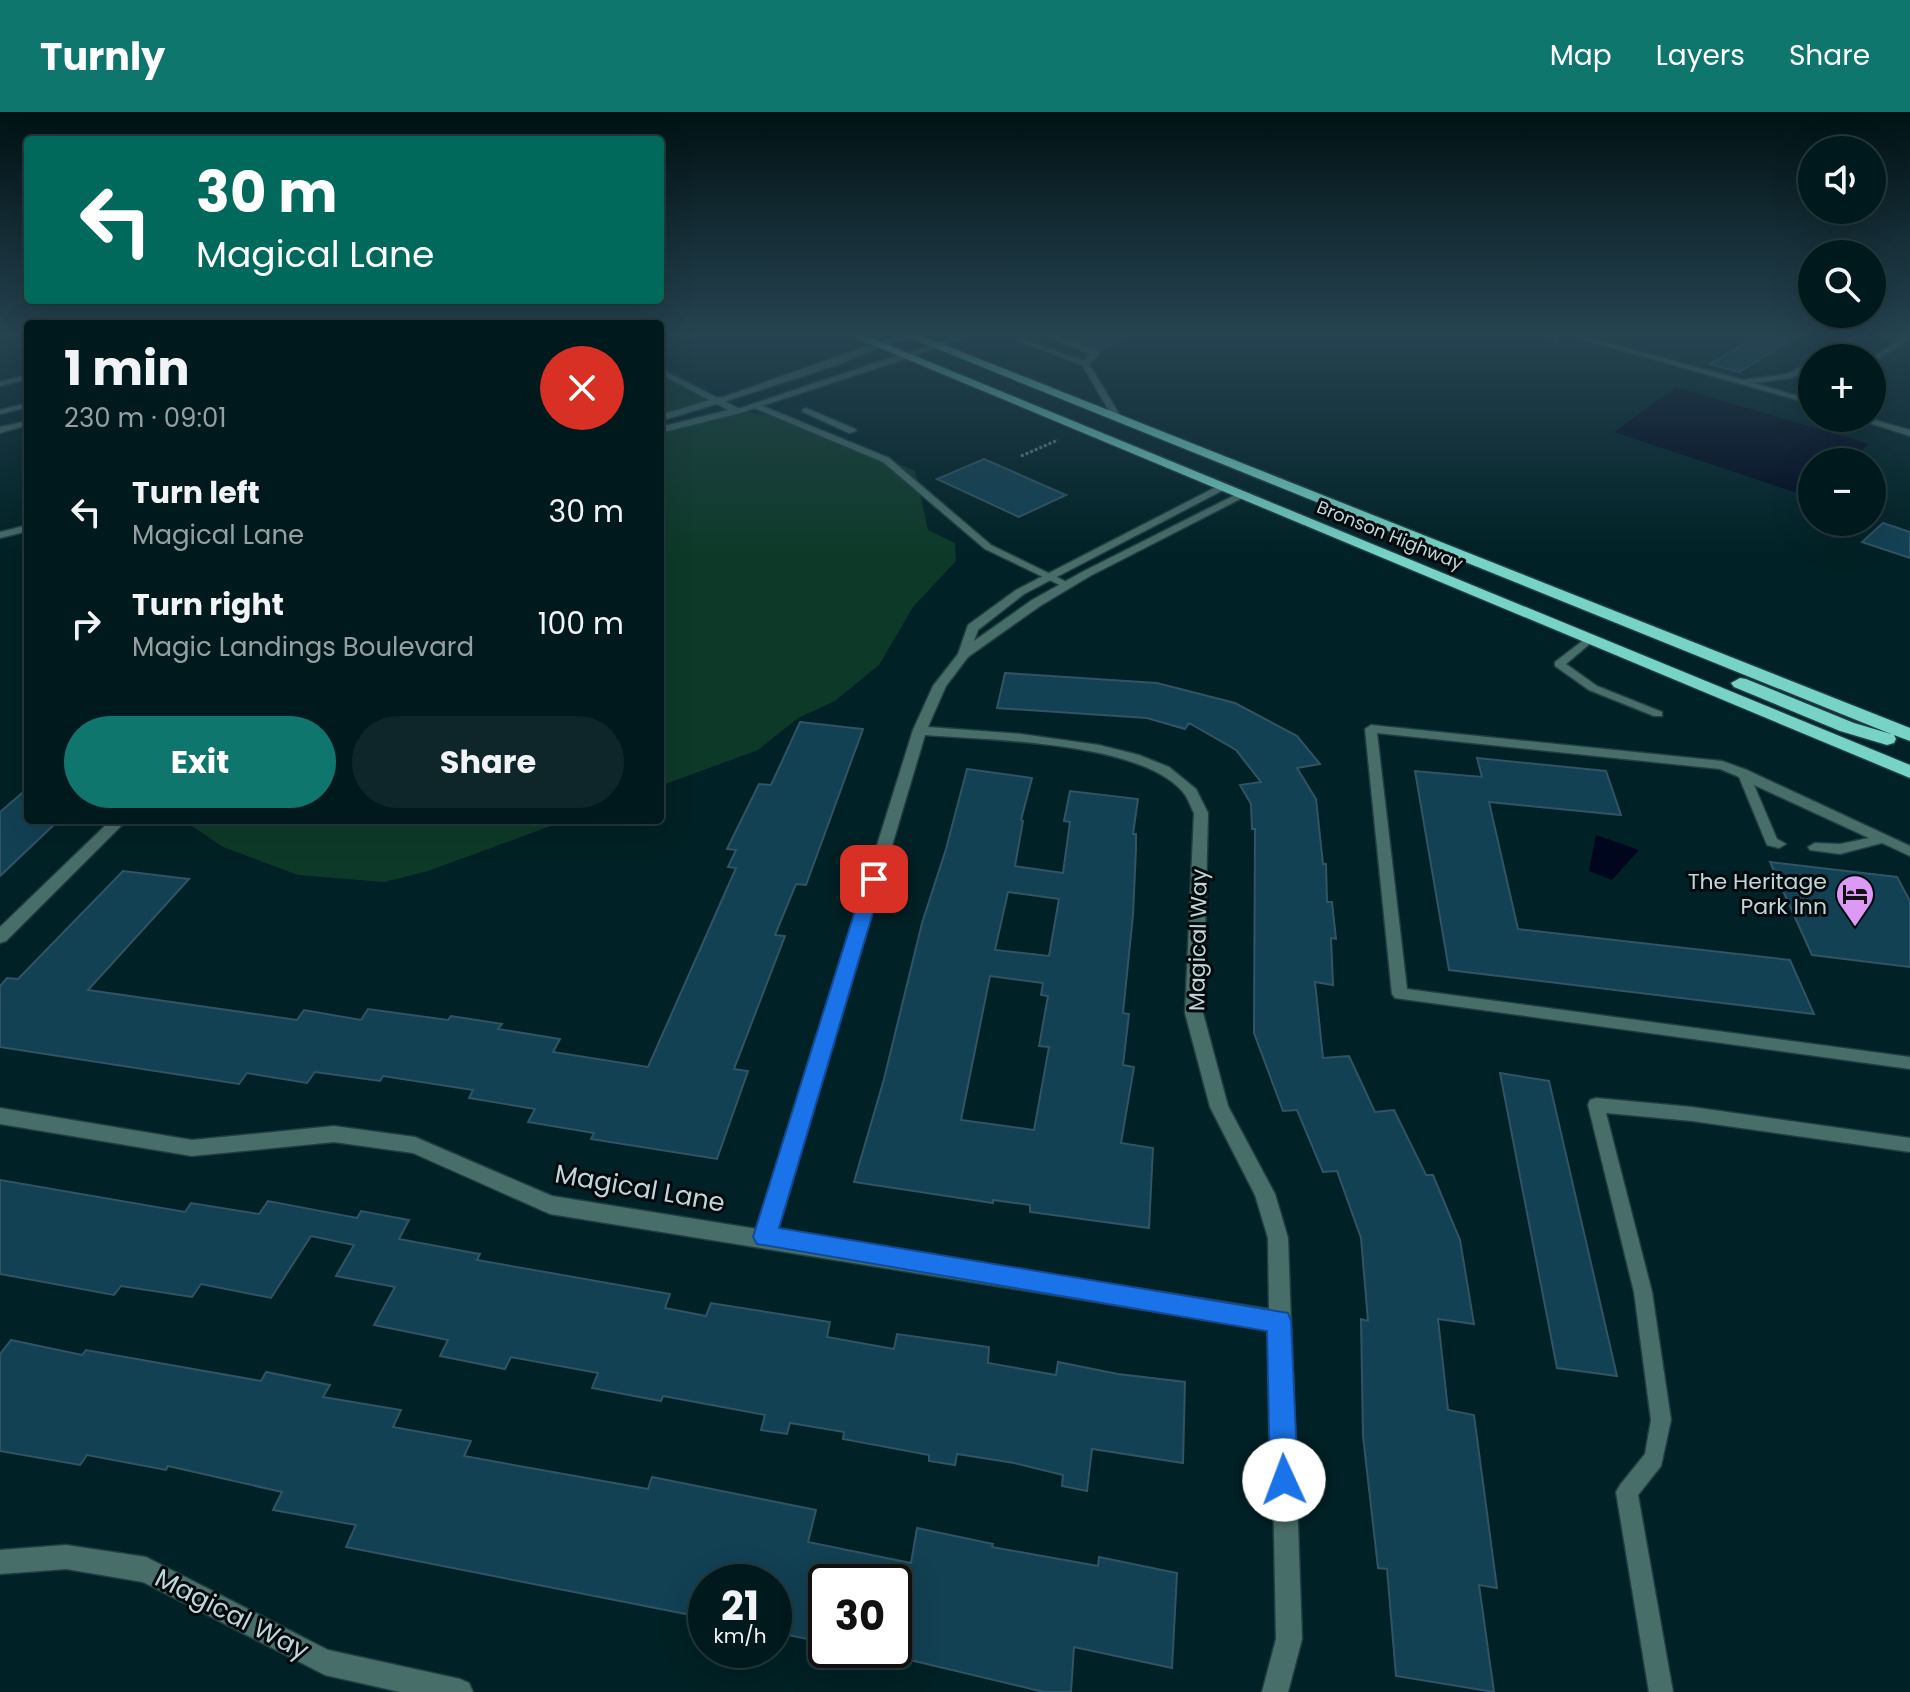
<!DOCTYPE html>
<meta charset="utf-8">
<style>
body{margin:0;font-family:Poppins,sans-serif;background:#0e2629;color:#f1f3f6;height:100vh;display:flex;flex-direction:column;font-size:30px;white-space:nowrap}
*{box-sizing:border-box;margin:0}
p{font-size:26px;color:#95a0a3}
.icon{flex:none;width:44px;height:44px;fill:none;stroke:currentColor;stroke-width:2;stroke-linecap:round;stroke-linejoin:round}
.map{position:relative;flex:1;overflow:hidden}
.drawer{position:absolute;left:24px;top:208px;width:640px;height:504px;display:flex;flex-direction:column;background:#00191c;border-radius:8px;box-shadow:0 8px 32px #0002,0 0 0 2px #22383b}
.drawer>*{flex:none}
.hud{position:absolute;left:24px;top:24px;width:640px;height:168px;border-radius:8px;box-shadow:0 8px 32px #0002,0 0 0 2px #22383b;background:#00695c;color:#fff;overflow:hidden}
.tools{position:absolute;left:1798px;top:24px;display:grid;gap:16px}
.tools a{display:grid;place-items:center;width:88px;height:88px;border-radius:50%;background:#00191c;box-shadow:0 8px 32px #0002,0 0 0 2px #22383b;font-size:40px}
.speed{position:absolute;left:688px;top:1452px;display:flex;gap:16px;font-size:40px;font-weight:700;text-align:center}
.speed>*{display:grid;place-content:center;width:104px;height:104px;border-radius:50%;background:#00191c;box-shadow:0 8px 32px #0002,0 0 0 2px #22383b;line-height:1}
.speed small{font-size:20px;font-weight:400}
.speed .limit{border:4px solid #111;border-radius:12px;background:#fff;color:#111}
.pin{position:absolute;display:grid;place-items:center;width:68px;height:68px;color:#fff;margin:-34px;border-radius:16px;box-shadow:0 4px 12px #0006}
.me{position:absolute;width:88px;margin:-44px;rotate:358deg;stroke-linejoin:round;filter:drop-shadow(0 0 6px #0008)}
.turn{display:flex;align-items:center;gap:28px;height:168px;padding:0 40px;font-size:36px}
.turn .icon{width:104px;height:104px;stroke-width:2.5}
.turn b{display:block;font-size:56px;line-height:68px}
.round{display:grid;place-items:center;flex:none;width:84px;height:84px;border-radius:42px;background:#0e2629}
.head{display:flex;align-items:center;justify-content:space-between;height:136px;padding:0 40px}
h1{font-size:48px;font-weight:700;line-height:60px}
.primary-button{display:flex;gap:16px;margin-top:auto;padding:16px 40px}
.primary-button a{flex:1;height:92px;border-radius:48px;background:#0f766e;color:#fff;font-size:32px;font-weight:700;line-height:92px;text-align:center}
.primary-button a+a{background:#0e2629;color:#f1f3f6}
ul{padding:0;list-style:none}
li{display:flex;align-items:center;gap:24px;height:112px;padding:0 40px}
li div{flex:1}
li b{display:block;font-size:30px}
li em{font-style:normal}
header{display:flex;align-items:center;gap:48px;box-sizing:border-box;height:112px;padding:0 40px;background:#0f766e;color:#fff}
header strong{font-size:38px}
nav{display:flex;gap:44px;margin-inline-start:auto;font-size:28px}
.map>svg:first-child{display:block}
</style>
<header>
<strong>Turnly</strong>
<nav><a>Map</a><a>Layers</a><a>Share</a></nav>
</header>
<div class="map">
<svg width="1910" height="1580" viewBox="0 0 1910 1580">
<rect width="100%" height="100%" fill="#002125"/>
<!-- green -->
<g fill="#0d3a28">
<polygon points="660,253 718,285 660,302"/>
<polygon points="745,300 789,305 915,359 928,418 955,431 956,449 913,495 879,553 835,589 798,606 758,638 660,674 660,322"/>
<polygon points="183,708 567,708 428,759 384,770 298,763 223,735"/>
</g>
<!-- water -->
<g fill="#00061d">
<polygon points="1676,275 1866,331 1869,332 1849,350 1812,350 1812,375 1794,380 1614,320"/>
<polygon points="1596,723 1639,738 1612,768 1589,759"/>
</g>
<!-- building -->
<g fill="#124153" stroke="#305464" stroke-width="2" fill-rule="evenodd">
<polygon points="1062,223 1132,223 1132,225 1101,237"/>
<polygon points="1760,223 1800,223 1739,260 1710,252"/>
<polygon points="984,347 1066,383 1019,405 937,367"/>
<polygon points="1883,411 1910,420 1910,446 1862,430"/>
<polygon points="1005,561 1157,571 1235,591 1297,624 1320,652 1297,656 1316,687 1323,752 1326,752 1327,790 1332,790 1336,827 1331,826 1333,873 1315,870 1323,946 1349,944 1375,1000 1394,998 1426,1063 1433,1063 1460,1128 1474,1212 1438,1207 1448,1298 1474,1303 1497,1476 1479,1473 1494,1580 1396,1564 1387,1457 1378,1456 1363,1324 1361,1207 1368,1209 1361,1126 1337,1059 1323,1060 1297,998 1283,999 1254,921 1255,717 1252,717 1251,692 1240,673 1261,670 1236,638 1189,611 1185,617 1147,606 997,596"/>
<polygon points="800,610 863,617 806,773 796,772 775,823 785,824 734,957 748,959 717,1047 591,1027 594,1021 528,1010 535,997 469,986 473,978 383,964 380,969 315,960 307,971 247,961 239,972 0,935 0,874 7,866 18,867 123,759 189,767 88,878 297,908 304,898 361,908 368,897 448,908 451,904 502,912 498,917 560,927 553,940 648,955 736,756 728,755 736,738 727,737 759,672 771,673"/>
<polygon points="1477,646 1606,659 1621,703 1489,690 1518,817 1790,848 1814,902 1449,858 1415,659 1482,665"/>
<path d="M967,657L1032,666L1021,708L1023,709L1015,754L1063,761L1070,710L1064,709L1070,679L1138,687L1133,722H1136V737L1133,803L1123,901L1129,902L1123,953L1134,955L1121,1031L1153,1036L1149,1116L1030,1100V1093L993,1088V1091L854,1070L884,967L922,811L946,737ZM1008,780L1059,787L1049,844L995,838ZM990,864L1043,871L1041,883L1048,884L1039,934L1049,935L1034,1018L961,1008Z"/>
<polygon points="28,676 28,708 59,708 0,764 0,700"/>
<polygon points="1770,750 1897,765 1910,789 1910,855 1812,843"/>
<polygon points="1500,961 1549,969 1617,1264 1557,1256"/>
<polygon points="0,1068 185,1100 191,1091 259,1102 268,1089 357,1106 361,1099 409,1108 399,1127 480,1142 477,1148 670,1182 665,1196 706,1204 711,1191 830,1210 827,1225 894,1237 897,1222 989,1235 988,1251 1056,1263 1058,1250 1118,1262 1185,1270 1183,1351 1092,1337 1087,1379 1062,1374 1063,1363 1014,1351 957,1342 955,1353 929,1349 929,1343 843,1327 844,1320 790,1311 787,1322 761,1318 765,1303 663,1284 661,1289 592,1276 598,1261 511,1245 505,1257 440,1244 448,1228 374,1213 395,1175 336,1164 354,1133 311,1124 271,1186 201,1172 192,1185 121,1174 114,1183 0,1162"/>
<polygon points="11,1228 82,1243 86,1238 261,1269 266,1260 330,1273 323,1285 401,1298 393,1315 471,1329 464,1344 648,1377 652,1365 816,1398 808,1430 911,1451 917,1416 993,1432 992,1435 1098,1454 1099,1445 1177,1461 1172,1556 1074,1535 1071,1580 1044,1580 893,1544 907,1470 826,1470 826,1531 774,1520 774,1470 706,1470 706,1506 346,1435 356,1413 273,1398 282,1380 168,1354 166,1358 87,1343 80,1353 0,1339 0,1242"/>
</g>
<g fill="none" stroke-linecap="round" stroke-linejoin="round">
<!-- service casing -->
<g stroke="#1f3e42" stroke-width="3">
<g id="service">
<polygon points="0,223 12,223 0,226"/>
<polygon points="1024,223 1034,223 1025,228 1084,249 1091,242 1044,223 1054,223 1099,239 1099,243 1089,252 1121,305 1120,307 1114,307 1082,253 1014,228"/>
<polygon points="1567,223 1578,223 1743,268 1787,262 1812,250 1812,255 1792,266 1753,271 1812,288 1812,292"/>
<polygon points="1854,223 1881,223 1859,227 1826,246 1817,246"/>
<polygon points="1907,223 1910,223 1910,227 1872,251 1871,246"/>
<polygon points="660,257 740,297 741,299 734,301 660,262"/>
<polygon points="28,263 28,267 0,274 0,270"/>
<polygon points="28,291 28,295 0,302 0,298"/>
<polygon points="755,291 889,346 991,433 1073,473 1064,475 985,437 883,350 752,295 751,293"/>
<polygon points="806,296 855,317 856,319 849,321 803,300 802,298"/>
<polygon points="1854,306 1867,306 1910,318 1910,324"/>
<polygon points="28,309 28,313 0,321 0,315"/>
<polygon points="1589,524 1593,525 1593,529 1566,552 1597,574 1662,600 1662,604 1654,604 1589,578 1555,554 1555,550"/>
<polygon points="1371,613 1722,649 1747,658 1910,734 1910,744 1882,731 1840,742 1810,738 1808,735 1815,731 1840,732 1869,726 1754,673 1777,727 1786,732 1779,736 1767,733 1739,665 1720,657 1377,621 1407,877 1910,945 1910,957 1395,886 1392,882 1365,617"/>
<polygon points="1596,986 1692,995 1910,1026 1910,1040 1692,1009 1606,1001 1652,1180 1671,1308 1661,1354 1638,1383 1673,1580 1649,1580 1616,1380 1620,1373 1645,1342 1651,1308 1634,1180 1588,993 1590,988"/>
</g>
</g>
<!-- minor casing -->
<g stroke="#1f3e42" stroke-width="3">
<g id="minor">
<polygon points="876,231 883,233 840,252 723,290 715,288"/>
<polygon points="905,241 909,244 908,246 740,301 732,299"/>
<path d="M1220,373L1229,375L1024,482L978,518L974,529L1032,488L1082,460L1239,381L1248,383L1090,464L1040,494L968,545L946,574L928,615L1021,622L1099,633L1139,643L1169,655L1196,677L1208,701L1203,901L1228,994L1275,1082L1288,1126L1302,1527L1288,1580H1262L1276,1527L1270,1218L550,1102L413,1041L334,1030L192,1044L0,1012V996L192,1028L334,1014L415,1025L552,1084L757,1117L913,618L933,574L958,542L968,513L1016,478ZM925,623C989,628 1139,630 1182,679C1188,685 1190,694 1194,701L1185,901L1210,995L1255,1083L1268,1126L1269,1197L777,1120Z"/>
<polygon points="111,708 127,708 6,829 0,831 0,815"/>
<polygon points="66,1433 146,1445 328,1538 460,1567 469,1571 473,1580 400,1580 325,1563 143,1470 66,1457 0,1462 0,1438"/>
</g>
</g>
<!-- tertiary casing -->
<g stroke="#1f3e42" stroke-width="3">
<g id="tertiary">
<polygon points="902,223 914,223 882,235 875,233"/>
<polygon points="960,223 971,223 908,246 901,244"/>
<polygon points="720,285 725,288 723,290 660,309 660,303"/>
<polygon points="737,296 740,297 740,301 660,321 660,315"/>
<polygon points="28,413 28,419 0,426 0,420"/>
</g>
</g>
<!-- trunk casing -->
<g stroke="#1f3e42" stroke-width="3">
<g id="trunk">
<polygon points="849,223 864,223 1910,653 1910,666"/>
<polygon points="903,223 919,223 1910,616 1910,629 1894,623 1896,627 1894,631 1887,633 1840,619 1734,575 1731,571 1740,566 1746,567 1854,611 1891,622"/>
</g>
</g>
<!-- path -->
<g stroke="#678386" stroke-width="3" stroke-dasharray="3 2" stroke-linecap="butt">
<polyline points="1534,223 1557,227"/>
<polyline points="1021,344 1058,328"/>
</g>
<!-- service -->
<use href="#service" fill="#486e69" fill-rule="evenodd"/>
<!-- minor -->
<use href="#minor" fill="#486e69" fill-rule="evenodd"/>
<!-- tertiary -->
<use href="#tertiary" fill="#486e69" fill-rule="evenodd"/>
<!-- trunk -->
<use href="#trunk" fill="#76d3c6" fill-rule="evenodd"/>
</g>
<!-- sky -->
<linearGradient id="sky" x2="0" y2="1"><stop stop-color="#001214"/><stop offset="0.5" stop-color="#264351"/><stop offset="1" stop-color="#264351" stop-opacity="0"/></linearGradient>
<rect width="1910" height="444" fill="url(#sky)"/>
<!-- route -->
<polygon fill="#1a73e8" stroke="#114b97" stroke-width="2" points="874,761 883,767 779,1116 1288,1201 1291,1209 1298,1368 1294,1378 1284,1382 1274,1378 1270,1368 1267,1219 757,1132 753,1125 865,767"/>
<!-- icons -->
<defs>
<g id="hotel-pin" transform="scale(2)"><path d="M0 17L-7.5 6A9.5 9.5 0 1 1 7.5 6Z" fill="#dd99f4" stroke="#00090b"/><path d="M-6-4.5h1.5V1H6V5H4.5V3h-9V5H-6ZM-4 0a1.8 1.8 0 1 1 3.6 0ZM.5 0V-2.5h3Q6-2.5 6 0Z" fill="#111"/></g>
</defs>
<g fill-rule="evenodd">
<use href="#hotel-pin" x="1855" y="782"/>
</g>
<g text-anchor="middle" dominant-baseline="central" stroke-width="6" stroke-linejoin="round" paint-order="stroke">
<!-- far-street labels -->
<g font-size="18" fill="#c0d7da" stroke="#00090b">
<text transform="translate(1390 423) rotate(22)">Bronson Highway</text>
</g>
<!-- poi labels -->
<g font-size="22" fill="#c0d7da" stroke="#00090b" text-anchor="end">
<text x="1827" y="769">The Heritage<tspan x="1827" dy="25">Park Inn</tspan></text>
</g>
<!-- street labels -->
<g font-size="22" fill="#c0d7da" stroke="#00090b">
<text transform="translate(1198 828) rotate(-89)">Magical Way</text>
</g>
<!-- near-street labels -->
<g font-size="26" fill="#c0d7da" stroke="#00090b">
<text transform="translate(640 1076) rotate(10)">Magical Lane</text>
<text transform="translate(232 1502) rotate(27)">Magical Way</text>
</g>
</g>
</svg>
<div class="tools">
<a><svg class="icon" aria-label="sound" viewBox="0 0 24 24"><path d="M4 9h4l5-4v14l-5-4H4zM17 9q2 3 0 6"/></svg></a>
<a><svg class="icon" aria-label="search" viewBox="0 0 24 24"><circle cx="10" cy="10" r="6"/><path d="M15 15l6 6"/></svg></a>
<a>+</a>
<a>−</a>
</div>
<div class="speed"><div>21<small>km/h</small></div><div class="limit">30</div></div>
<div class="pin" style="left:874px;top:767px;background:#d93025"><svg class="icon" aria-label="arrive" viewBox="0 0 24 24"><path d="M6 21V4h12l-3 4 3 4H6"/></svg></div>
<svg class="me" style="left:1284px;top:1368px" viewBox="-20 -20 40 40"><circle r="19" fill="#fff"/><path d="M0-13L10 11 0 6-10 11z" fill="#1a73e8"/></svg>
<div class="hud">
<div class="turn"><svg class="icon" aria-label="left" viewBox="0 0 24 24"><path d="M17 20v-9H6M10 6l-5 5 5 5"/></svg><div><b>30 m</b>Magical Lane</div></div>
</div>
<section class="drawer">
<div class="head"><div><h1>1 min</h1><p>230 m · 09:01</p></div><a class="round" style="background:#d93025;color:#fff"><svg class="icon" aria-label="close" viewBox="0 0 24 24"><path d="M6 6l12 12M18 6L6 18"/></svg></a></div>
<ul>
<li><svg class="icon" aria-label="left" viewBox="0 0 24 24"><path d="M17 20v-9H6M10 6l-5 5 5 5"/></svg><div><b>Turn left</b><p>Magical Lane</p></div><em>30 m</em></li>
<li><svg class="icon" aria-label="right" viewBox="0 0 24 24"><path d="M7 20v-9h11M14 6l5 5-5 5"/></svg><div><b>Turn right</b><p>Magic Landings Boulevard</p></div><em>100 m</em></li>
</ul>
<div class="primary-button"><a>Exit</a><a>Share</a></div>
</section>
</div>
